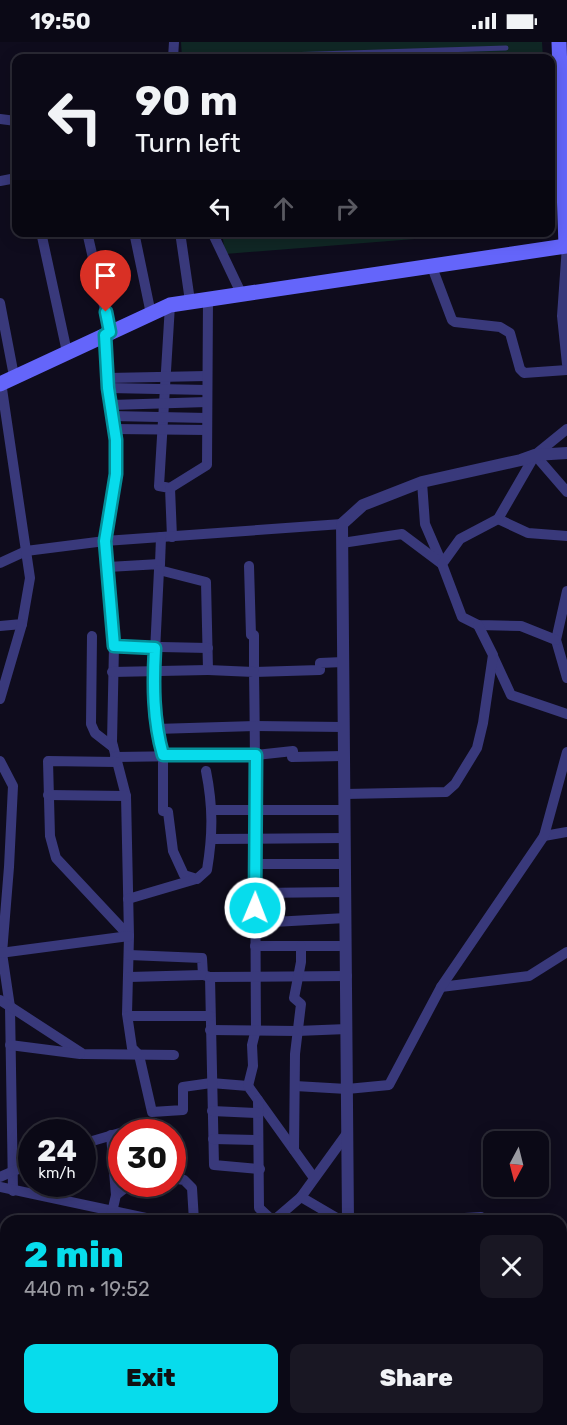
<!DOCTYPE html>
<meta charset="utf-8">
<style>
body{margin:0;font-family:Rubik,sans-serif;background:#191723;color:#f1f3f6;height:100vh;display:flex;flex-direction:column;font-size:22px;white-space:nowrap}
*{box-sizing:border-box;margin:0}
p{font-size:20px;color:#9a9aa1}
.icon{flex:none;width:33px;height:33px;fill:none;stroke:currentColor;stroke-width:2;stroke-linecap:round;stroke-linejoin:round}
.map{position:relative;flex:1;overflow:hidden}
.panel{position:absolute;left:0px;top:1173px;width:567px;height:210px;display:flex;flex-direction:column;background:#0b0916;border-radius:18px 18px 0 0;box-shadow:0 3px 15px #0003,0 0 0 2px #2b2a35}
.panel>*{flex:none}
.hud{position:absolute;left:12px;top:12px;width:543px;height:183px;border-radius:12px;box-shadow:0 3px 15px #0003,0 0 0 2px #2b2a35;background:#0b0916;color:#f1f3f6;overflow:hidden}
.needle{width:39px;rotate:187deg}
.controls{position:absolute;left:483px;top:1089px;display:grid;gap:12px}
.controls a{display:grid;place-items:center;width:66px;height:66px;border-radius:12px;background:#0b0916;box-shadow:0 3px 15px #0003,0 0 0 2px #2b2a35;font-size:30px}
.speed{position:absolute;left:18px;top:1077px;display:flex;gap:12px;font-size:30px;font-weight:700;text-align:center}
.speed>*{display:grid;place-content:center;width:78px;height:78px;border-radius:50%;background:#0b0916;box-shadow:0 3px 15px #0003,0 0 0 2px #2b2a35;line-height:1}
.speed small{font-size:15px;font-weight:400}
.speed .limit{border:9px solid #d22;background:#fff;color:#111}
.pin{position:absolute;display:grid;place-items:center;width:51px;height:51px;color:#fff;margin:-62px -26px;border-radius:50% 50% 50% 0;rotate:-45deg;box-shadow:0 0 6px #0007}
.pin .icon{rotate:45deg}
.me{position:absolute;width:66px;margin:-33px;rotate:1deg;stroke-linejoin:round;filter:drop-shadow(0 0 4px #0008)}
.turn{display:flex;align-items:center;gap:21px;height:126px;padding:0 24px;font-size:27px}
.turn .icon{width:78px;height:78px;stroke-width:2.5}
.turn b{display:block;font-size:42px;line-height:51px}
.lanes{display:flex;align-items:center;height:57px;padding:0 24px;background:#0003;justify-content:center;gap:30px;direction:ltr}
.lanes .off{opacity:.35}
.round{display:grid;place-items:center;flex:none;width:63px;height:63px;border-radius:12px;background:#191723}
.summary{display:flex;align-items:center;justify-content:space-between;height:102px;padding:0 24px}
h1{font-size:36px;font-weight:800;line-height:45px;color:#07dcec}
.primary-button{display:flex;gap:12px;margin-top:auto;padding:12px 24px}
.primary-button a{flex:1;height:69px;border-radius:12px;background:#07dcec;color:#111;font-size:24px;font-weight:800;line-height:69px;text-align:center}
.primary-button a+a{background:#191723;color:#f1f3f6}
.status{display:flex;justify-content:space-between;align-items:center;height:42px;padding:0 30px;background:#0b0916;direction:ltr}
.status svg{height:16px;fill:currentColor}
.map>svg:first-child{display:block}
</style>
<div class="status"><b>19:50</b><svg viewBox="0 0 49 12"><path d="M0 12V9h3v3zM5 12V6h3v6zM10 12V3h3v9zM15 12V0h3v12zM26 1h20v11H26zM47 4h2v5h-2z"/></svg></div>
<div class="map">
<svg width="567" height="1383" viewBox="0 0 567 1383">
<rect width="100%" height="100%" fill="#0f0c1d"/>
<!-- green -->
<g fill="#102725">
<polygon points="181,0 542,0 543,16 182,16"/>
<polygon points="222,190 490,191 225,212"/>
</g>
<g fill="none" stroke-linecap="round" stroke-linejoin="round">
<!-- service -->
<g stroke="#39397b" stroke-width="5">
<polyline points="191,16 506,6"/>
<polyline points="550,128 562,127"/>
</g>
<!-- minor -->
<g stroke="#39397b" stroke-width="10">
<polyline points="173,16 174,0"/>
<polyline points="0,77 16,79"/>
<polyline points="0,139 16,136"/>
<polyline points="41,190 67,310"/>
<polyline points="87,190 110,290"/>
<polyline points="134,190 151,272"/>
<polyline points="180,190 190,259"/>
<polyline points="212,190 241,251"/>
<polyline points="567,204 562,274 567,322"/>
<polyline points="432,225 452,278 455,280 500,285 510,291 520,327 524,331 567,328"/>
<polyline points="0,261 14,334"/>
<polyline points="170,263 159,444 170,446 172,495"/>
<polyline points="105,293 109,346 116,398 115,432 105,499 114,604 112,700 126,754 129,894 127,972 132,1006 139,1013 152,1070 183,1068 183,1045 211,1041 248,1044 314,1136"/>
<polyline points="108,336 207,334"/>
<polyline points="109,346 207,348"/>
<polyline points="111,363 207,360"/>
<polyline points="112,374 207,376"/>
<polyline points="114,387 207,388"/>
<polyline points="535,413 567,450"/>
<polyline points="422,440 425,482 441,519"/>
<polyline points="170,446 207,423 208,256"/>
<polyline points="498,477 528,491 567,494"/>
<polyline points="342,501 402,492 442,522"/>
<polyline points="0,521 26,509 105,499 342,482"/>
<polyline points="160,522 161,495"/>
<polyline points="249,524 251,593 254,593 254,630 320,628 320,621 343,620"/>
<path d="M108,525L160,522L159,528L206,540L208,628L254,630C256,749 255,868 256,987L252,1003L253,1024L248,1044"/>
<path d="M159,528L154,630L156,687L163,713V769L168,770L173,809L184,833L197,837L207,828C213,792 213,764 206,729"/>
<polyline points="567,549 556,598 567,636"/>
<polyline points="0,584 22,582 30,536 1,340"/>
<polyline points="92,594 91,682 95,691 113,705"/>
<polyline points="556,598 521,584 478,583 462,575 442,522 460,497 498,477 535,413 567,387"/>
<polyline points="114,604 208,606"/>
<polyline points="493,614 511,653 567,672"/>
<polyline points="112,630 208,628"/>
<polyline points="0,657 22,582"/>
<polyline points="156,687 255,684 344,685"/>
<polyline points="115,715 256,713 293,709 292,715 344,714"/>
<polyline points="0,719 13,744 9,825 2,911 10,965 13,1149"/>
<polyline points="116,720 48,719 50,794 56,816 129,894"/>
<polyline points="345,752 446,750 455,742 477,706 483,681 493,613 478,583"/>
<polyline points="48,753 126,754"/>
<polyline points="212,768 345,768"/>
<polyline points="544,794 567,790"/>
<polyline points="212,797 345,796"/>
<polyline points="256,822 345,822"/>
<polyline points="256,851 346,850"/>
<polyline points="128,857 196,837"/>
<polyline points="255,881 346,876"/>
<polyline points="255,904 346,904"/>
<polyline points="0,911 129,894"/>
<polyline points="129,913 202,916 203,933 210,935 214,1123 260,1127"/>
<polyline points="129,935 203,933"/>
<polyline points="210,935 347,934"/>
<polyline points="441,945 529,934 567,910"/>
<polyline points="0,958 83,1012 174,1013"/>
<polyline points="128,974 210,974"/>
<polyline points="210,988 297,989 347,987"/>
<polyline points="10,1003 80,1012"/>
<polyline points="295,1044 347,1047 389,1043 441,945 544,794 567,710"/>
<polyline points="258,1058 259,1166 273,1179"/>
<polyline points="212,1069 258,1071"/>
<polyline points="111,1093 116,1153"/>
<polyline points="213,1097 258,1098"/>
<polyline points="82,1102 154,1081"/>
<polyline points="294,1108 295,1012 301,962 294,956 301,920 301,904"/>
<polyline points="0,1135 32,1121"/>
<polyline points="172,1136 184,1138 192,1146 194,1179"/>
<polyline points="0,1145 160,1179"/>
<polyline points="110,1179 116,1153 130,1142"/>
<polyline points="273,1179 301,1155"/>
<polyline points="342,1179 301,1155 348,1090"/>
<polyline points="416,1179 481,1175 481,1179"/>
<polyline points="0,1325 6,1317"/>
<polyline points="307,1377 338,1378"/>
<polyline points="559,1377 561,1383"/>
<polyline points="0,1378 49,1377"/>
<polyline points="178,1383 179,1377"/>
<polyline points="269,1383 269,1377"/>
<polyline points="513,1383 513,1377"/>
</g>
<!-- tertiary -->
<g stroke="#39397b" stroke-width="12">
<polyline points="348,1179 342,482 363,463 422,440 521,418 535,413 567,411"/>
<polyline points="432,1377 433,1383"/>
</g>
<!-- secondary -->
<polyline stroke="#6465fa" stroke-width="15" points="0,342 170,263 566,204 559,0"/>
</g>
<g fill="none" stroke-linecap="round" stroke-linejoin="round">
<!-- route casing -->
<g stroke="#058f99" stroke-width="15">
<path id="route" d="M106,270L110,290L105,293L108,346L116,398V432L105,499L114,604L155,606C153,642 153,678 163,713H256L255,866"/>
</g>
<!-- route -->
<use href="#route" stroke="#07dcec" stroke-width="10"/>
</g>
</svg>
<div class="controls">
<a><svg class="needle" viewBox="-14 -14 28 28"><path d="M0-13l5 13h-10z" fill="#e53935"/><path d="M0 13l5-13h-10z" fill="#9a9aa1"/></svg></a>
</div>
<div class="speed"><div>24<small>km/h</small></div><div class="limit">30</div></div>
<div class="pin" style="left:106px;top:270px;background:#d93025"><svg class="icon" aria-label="arrive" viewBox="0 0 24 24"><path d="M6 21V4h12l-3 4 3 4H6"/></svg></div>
<svg class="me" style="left:255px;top:866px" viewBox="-20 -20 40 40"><circle r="17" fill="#07dcec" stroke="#fff" stroke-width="3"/><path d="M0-11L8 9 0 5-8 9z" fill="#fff"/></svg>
<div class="hud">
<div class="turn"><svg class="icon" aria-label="left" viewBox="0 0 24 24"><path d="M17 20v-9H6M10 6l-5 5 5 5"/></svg><div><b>90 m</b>Turn left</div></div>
<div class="lanes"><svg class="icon" aria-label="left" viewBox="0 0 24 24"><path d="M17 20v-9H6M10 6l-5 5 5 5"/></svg><svg class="icon off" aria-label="ahead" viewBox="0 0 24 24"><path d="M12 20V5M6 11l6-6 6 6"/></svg><svg class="icon off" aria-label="right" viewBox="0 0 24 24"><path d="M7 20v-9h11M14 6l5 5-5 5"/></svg></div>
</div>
<section class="panel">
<div class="summary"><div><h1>2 min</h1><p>440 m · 19:52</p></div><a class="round"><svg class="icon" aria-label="close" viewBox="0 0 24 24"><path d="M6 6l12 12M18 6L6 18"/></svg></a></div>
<div class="primary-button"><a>Exit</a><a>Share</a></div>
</section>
</div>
